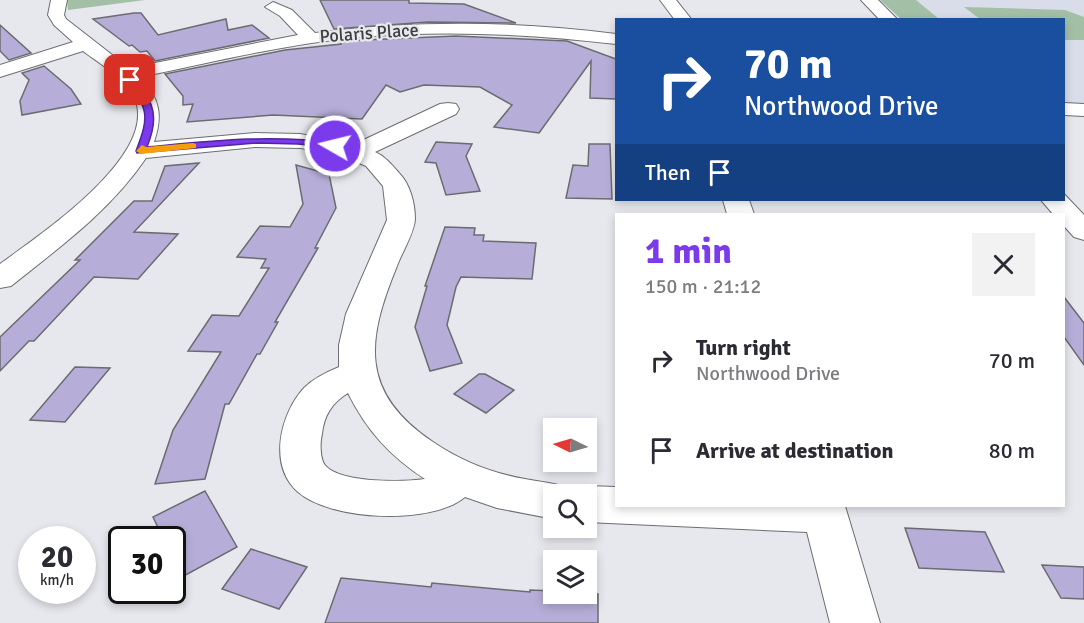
<!DOCTYPE html>
<meta charset="utf-8">
<style>
body{margin:0;font-family:Signika,sans-serif;background:#f2f2f3;color:#2b2b33;height:100vh;display:flex;flex-direction:column;font-size:22px;white-space:nowrap}
*{box-sizing:border-box;margin:0}
p{font-size:20px;color:#7c7c81}
.icon{flex:none;width:33px;height:33px;fill:none;stroke:currentColor;stroke-width:2;stroke-linecap:round;stroke-linejoin:round}
.map{position:relative;flex:1;overflow:hidden}
.side{position:absolute;left:615px;top:213px;width:450px;height:294px;display:flex;flex-direction:column;background:#fff;border-radius:0px;box-shadow:0 3px 9px #0003}
.side>*{flex:none}
.hud{position:absolute;left:615px;top:18px;width:450px;height:183px;border-radius:0px;box-shadow:0 3px 9px #0003;background:#1a4fa0;color:#fff;overflow:hidden}
.needle{width:39px;rotate:275deg}
.tools{position:absolute;left:543px;top:418px;display:grid;gap:12px}
.tools a{display:grid;place-items:center;width:54px;height:54px;border-radius:0px;background:#fff;box-shadow:0 3px 9px #0003;font-size:30px}
.speed{position:absolute;left:18px;top:526px;display:flex;gap:12px;font-size:30px;font-weight:700;text-align:center}
.speed>*{display:grid;place-content:center;width:78px;height:78px;border-radius:50%;background:#fff;box-shadow:0 3px 9px #0003;line-height:1}
.speed small{font-size:15px;font-weight:400}
.speed .limit{border:3px solid #111;border-radius:9px;background:#fff;color:#111}
.pin{position:absolute;display:grid;place-items:center;width:51px;height:51px;color:#fff;margin:-26px;border-radius:12px;box-shadow:0 3px 9px #0006}
.me{position:absolute;width:66px;margin:-33px;rotate:278deg;stroke-linejoin:round;filter:drop-shadow(0 0 4px #0008)}
.turn{display:flex;align-items:center;gap:21px;height:126px;padding:0 30px;font-size:27px}
.turn .icon{width:78px;height:78px;stroke-width:2.5}
.turn b{display:block;font-size:42px;line-height:51px}
.then{display:flex;align-items:center;height:57px;padding:0 30px;background:#0003;gap:12px;font-size:22px}
.round{display:grid;place-items:center;flex:none;width:63px;height:63px;border-radius:0px;background:#f2f2f3}
.summary{display:flex;align-items:center;justify-content:space-between;height:102px;padding:0 30px}
h1{font-size:36px;font-weight:700;line-height:45px;color:#7c3aed}
ul{padding:0;list-style:none}
li{display:flex;align-items:center;gap:18px;height:90px;padding:0 30px}
li div{flex:1}
li b{display:block;font-size:22px}
li em{font-style:normal}
.map>svg:first-child{display:block}
</style>
<div class="map">
<svg width="1084" height="623" viewBox="0 0 1084 623">
<rect width="100%" height="100%" fill="#e6e8ed"/>
<!-- built -->
<polygon fill="#d8dde9" points="880,0 1084,0 1084,106 1064,105 1064,20 901,19"/>
<!-- green -->
<g fill="#a3c0a7">
<polygon points="67,0 145,0 68,10"/>
<polygon points="880,0 916,0 939,19 901,19"/>
<polygon points="964,7 1065,10 1084,17 1084,40 1064,40 1064,20 980,19"/>
</g>
<!-- building -->
<g fill="#b6aed8" stroke="#6c6b70" stroke-width="1.5">
<polygon points="320,0 409,0 409,3 464,4 516,23 428,22 334,29"/>
<polygon points="134,13 141,13 158,35 226,19 228,30 252,25 269,38 155,61 147,51 140,52 132,45 129,46 93,19"/>
<polygon points="0,25 31,53 9,60 0,51"/>
<polygon points="456,36 567,41 616,59 616,99 590,98 591,61 539,133 494,127 512,105 480,87 424,85 400,92 386,85 362,119 273,115 187,122 193,104 183,105 183,96 165,74 285,50 341,44 340,41"/>
<polygon points="44,66 71,89 81,104 22,115 20,101 29,80 22,73"/>
<polygon points="436,142 472,144 466,156 480,191 446,195 436,163 425,162"/>
<polygon points="589,144 610,144 612,199 566,198 573,165 588,166"/>
<polygon points="199,163 134,232 178,234 138,279 94,277 34,341 29,341 0,371 0,337 80,260 75,260 134,201 152,201 165,166"/>
<polygon points="296,165 329,174 336,208 315,248 318,248 275,322 278,322 260,354 257,354 229,404 225,404 205,479 155,484 173,430 221,352 188,351 212,315 239,316 269,268 261,268 266,259 237,257 260,226 290,227 303,204"/>
<polygon points="445,227 475,228 474,235 484,235 483,241 536,243 532,279 461,277 456,287 447,325 462,363 430,371 415,327 427,286 425,286"/>
<polygon points="1064,297 1084,323 1084,365 1064,337"/>
<polygon points="75,367 110,368 65,422 30,420"/>
<polygon points="479,374 485,374 514,390 486,413 454,394"/>
<polygon points="205,491 237,547 182,577 172,557 172,540 164,540 153,517"/>
<polygon points="905,528 985,532 1004,572 919,568"/>
<polygon points="251,549 307,567 279,609 222,589"/>
<polygon points="1042,565 1084,567 1084,599 1061,598"/>
<polygon points="341,578 431,587 432,583 530,592 530,590 554,591 554,594 598,594 598,623 325,623"/>
</g>
<g fill="none" stroke-linecap="round" stroke-linejoin="round">
<!-- minor casing -->
<g stroke="#6c6e72" stroke-width="2">
<g id="minor">
<path d="M51,0H67L64,15L66,19L129,68L298,35L280,16L265,7L273,2L292,10L315,33C415,20 517,21 616,34V44C532,34 445,30 360,37C285,44 213,62 140,77C160,99 163,115 154,142L255,133L300,134L355,144L440,104L448,103L456,104L459,109L456,114L375,152C386,157 392,165 399,173C410,184 415,203 415,219C414,234 402,252 397,266C367,339 358,392 433,442C461,461 491,473 525,479C540,482 555,483 569,488L571,491L586,486L616,487V506H845L880,623H830L807,532L586,522V495H554V519L497,508L465,497C432,525 331,521 298,492C268,466 280,414 304,388C314,378 327,372 339,367V345L346,314L387,220L383,186L366,166L336,153L300,148L255,147L146,158C111,210 60,247 11,286L0,288V264C38,236 162,154 134,97C124,77 100,64 83,51L0,77V65L73,42L54,25L48,15ZM348,393C367,431 390,456 425,479C404,482 333,484 323,462C320,454 320,442 322,434C324,415 332,403 348,393Z"/>
<polygon points="660,0 676,0 692,20 675,20"/>
<polygon points="861,0 878,0 898,20 880,20"/>
<polygon points="1064,103 1084,104 1084,116 1064,115"/>
<polygon points="1064,194 1084,215 1084,240 1074,237 1064,226 1064,214 1053,214 1041,200 1064,200"/>
<polygon points="723,200 749,200 754,214 727,214"/>
</g>
</g>
<!-- minor -->
<use href="#minor" fill="#fff" fill-rule="evenodd"/>
</g>
<!-- route -->
<path fill="#7c3aed" stroke="#51269a" stroke-width="1.5" d="M130,77C136,80 139,86 143,91C158,109 155,127 147,147C211,141 272,134 335,143L340,146L335,148L298,144L257,143L137,153L136,151C150,115 148,109 126,80Z"/>
<!-- slow -->
<polygon fill="#f59e0b" points="193,143 196,144 196,148 141,154 136,151 142,145 146,147"/>
<g text-anchor="middle" dominant-baseline="central" stroke-width="4.5" stroke-linejoin="round" paint-order="stroke">
<!-- far-street labels -->
<g font-size="18" fill="#3c3d3f" stroke="#e6e8ed">
<text transform="translate(369 33) rotate(-4)">Polaris Place</text>
</g>
</g>
</svg>
<div class="tools">
<a><svg class="needle" viewBox="-14 -14 28 28"><path d="M0-13l5 13h-10z" fill="#e53935"/><path d="M0 13l5-13h-10z" fill="#7c7c81"/></svg></a>
<a><svg class="icon" aria-label="search" viewBox="0 0 24 24"><circle cx="10" cy="10" r="6"/><path d="M15 15l6 6"/></svg></a>
<a><svg class="icon" aria-label="layers" viewBox="0 0 24 24"><path d="M12 4l9 5-9 5-9-5zM3 14l9 5 9-5"/></svg></a>
</div>
<div class="speed"><div>20<small>km/h</small></div><div class="limit">30</div></div>
<div class="pin" style="left:130px;top:80px;background:#d93025"><svg class="icon" aria-label="arrive" viewBox="0 0 24 24"><path d="M6 21V4h12l-3 4 3 4H6"/></svg></div>
<svg class="me" style="left:335px;top:146px" viewBox="-20 -20 40 40"><circle r="17" fill="#7c3aed" stroke="#fff" stroke-width="3"/><path d="M0-11L8 9 0 5-8 9z" fill="#fff"/></svg>
<div class="hud">
<div class="turn"><svg class="icon" aria-label="right" viewBox="0 0 24 24"><path d="M7 20v-9h11M14 6l5 5-5 5"/></svg><div><b>70 m</b>Northwood Drive</div></div>
<div class="then">Then<svg class="icon" aria-label="arrive" viewBox="0 0 24 24"><path d="M6 21V4h12l-3 4 3 4H6"/></svg></div>
</div>
<section class="side">
<div class="summary"><div><h1>1 min</h1><p>150 m · 21:12</p></div><a class="round"><svg class="icon" aria-label="close" viewBox="0 0 24 24"><path d="M6 6l12 12M18 6L6 18"/></svg></a></div>
<ul>
<li><svg class="icon" aria-label="right" viewBox="0 0 24 24"><path d="M7 20v-9h11M14 6l5 5-5 5"/></svg><div><b>Turn right</b><p>Northwood Drive</p></div><em>70 m</em></li>
<li><svg class="icon" aria-label="arrive" viewBox="0 0 24 24"><path d="M6 21V4h12l-3 4 3 4H6"/></svg><div><b>Arrive at destination</b></div><em>80 m</em></li>
</ul>
</section>
</div>
